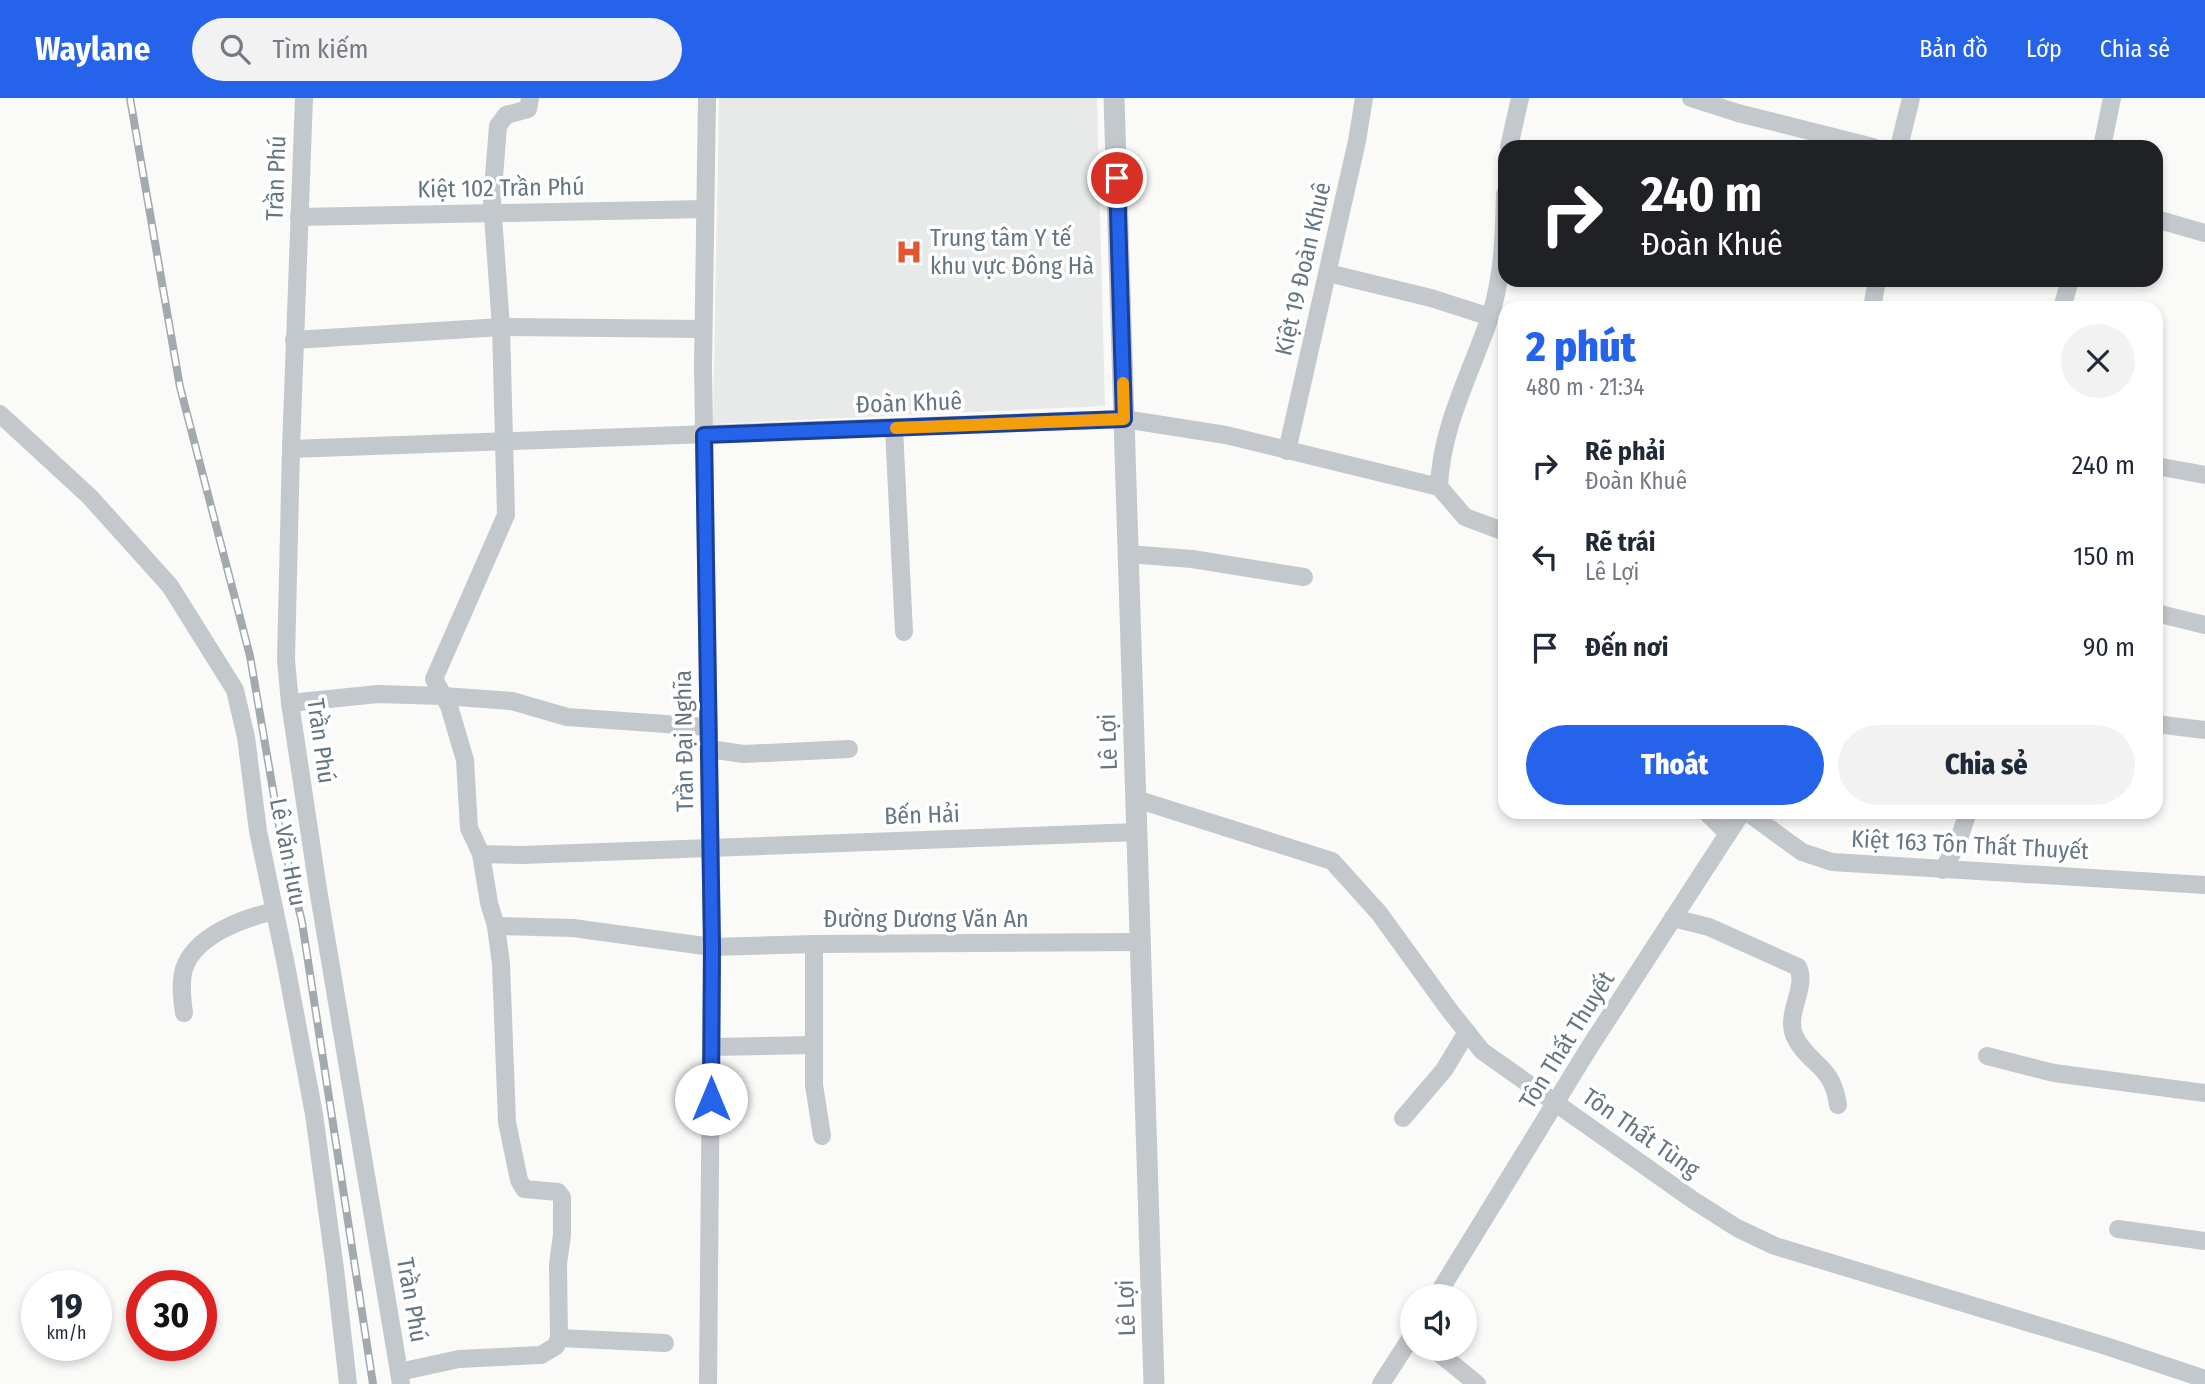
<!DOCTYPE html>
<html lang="vi">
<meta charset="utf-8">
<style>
body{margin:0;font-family:"Fira Sans Condensed",sans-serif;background:#f2f2f3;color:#1f2937;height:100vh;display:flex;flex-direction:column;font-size:26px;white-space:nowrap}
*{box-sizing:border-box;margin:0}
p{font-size:23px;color:#747a83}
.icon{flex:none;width:38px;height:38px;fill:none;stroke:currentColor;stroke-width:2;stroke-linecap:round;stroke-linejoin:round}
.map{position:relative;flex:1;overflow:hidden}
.side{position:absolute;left:1498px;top:203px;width:665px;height:518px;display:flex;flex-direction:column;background:#fff;border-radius:21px;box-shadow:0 4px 10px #0003}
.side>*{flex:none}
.top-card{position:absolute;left:1498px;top:42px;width:665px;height:147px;border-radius:21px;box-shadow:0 4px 10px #0003;background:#202124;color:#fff;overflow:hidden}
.fabs{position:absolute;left:1400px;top:1186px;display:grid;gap:14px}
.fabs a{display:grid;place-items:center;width:77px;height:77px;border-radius:50%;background:#fff;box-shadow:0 4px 10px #0003;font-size:35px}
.speed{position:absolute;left:21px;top:1172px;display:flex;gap:14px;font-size:35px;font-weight:700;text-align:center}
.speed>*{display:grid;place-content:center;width:91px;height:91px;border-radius:50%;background:#fff;box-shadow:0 4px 10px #0003;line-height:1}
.speed small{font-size:18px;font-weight:400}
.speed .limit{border:10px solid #d22;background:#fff;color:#111}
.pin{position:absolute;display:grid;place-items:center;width:60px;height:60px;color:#fff;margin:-30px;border:4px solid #fff;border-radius:50%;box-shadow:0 2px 7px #0007}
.me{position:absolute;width:77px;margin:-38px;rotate:0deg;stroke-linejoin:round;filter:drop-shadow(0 0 5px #0008)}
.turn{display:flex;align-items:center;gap:24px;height:147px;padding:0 28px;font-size:32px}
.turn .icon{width:91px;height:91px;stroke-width:2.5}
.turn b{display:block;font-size:49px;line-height:60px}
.round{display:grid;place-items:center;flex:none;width:74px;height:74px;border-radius:37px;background:#f2f2f3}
.headline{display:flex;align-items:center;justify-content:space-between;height:119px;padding:0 28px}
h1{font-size:42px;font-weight:800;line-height:52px;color:#2563eb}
.button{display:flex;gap:14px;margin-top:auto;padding:14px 28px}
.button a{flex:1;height:80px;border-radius:42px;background:#2563eb;color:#fff;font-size:28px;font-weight:800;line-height:80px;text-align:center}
.button a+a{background:#f2f2f3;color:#1f2937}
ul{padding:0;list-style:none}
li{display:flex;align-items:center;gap:21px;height:91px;padding:0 28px}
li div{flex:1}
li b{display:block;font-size:26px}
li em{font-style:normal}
header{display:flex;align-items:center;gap:42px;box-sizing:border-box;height:98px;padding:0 35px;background:#2563eb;color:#fff}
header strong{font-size:33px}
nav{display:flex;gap:38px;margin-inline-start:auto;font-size:24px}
.search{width:490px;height:63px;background:#f2f2f3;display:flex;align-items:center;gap:18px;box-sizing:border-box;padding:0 24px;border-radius:38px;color:#747a83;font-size:26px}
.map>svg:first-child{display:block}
</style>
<header>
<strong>Waylane</strong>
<div class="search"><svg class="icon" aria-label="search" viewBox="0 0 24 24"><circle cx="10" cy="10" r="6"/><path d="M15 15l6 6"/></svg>Tìm kiếm</div>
<nav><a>Bản đồ</a><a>Lớp</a><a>Chia sẻ</a></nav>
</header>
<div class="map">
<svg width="2205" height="1286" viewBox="0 0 2205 1286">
<rect width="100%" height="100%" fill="#fafaf8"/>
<!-- built -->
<polygon fill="#e8e9e9" points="719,0 1097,0 1105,308 713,326"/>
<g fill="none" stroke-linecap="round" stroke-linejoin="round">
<!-- minor -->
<g stroke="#c3c8cc" stroke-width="18">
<polyline points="304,0 291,351 286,562 290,605 318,791 401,1286"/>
<polyline points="530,0 528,11 506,17 498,28 492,104 501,229 506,417 434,581 449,608 465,662 469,730 481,756 522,757 1137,734"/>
<polyline points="707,0 703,268 712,849 708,1286"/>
<polyline points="1691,0 1738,15 1873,49"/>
<polyline points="1509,49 1520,0"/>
<polyline points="1899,49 1911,0"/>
<polyline points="2102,49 2112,0"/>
<polyline points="299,119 705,111"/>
<polyline points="2156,121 2205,135"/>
<polyline points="1328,175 1431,200 1490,219"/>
<polyline points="1872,210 1877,182"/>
<polyline points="2062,210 2070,182"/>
<polyline points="294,242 501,229 703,231"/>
<polyline points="0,316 90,399 170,488 235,592 246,639 258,733 286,867 314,1016 335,1171 348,1286"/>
<polyline points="894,330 904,534"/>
<polyline points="291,351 1124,321 1226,337 1439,389 1465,419 1505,434"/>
<polyline points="1287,353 1357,43 1364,0"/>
<polyline points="2156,368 2205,377"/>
<path d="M1439,389C1441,329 1471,275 1490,219C1503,179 1504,137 1505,96"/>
<polyline points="1128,456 1192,461 1304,479"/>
<polyline points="2156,515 2205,527"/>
<polyline points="290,605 378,596 443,598 512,603 567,619 708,629"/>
<polyline points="2156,626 2205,632"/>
<polyline points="709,651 744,656 849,651"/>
<polyline points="1136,701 1332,763 1379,815 1450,913 1482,953 1693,1102 1737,1130 1775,1148 2106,1248 2205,1281"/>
<polyline points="1706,714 1728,736"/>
<polyline points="1747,714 1802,754 1832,764 2205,787"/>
<polyline points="1943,772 1958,744 1968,714"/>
<path d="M1673,820L1709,829L1798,869C1808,890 1784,916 1795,939C1809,968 1832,965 1838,1007"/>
<polyline points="496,828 573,830 712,849 814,846 1141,844"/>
<polyline points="814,846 814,987 822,1038"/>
<path d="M184,915C182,901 180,885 184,871C195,837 244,820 275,813"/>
<polyline points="712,949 813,947"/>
<polyline points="1987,958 2054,975 2205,995"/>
<polyline points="1403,1020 1444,972 1467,934"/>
<polyline points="2118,1131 2205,1143"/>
<polyline points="1436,1199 1589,950 1742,714"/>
<polyline points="559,1240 665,1245"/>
<polyline points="1434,1251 1477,1286"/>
<polyline points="399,1274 459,1261 541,1257 556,1248 559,1240 558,1166 562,1137 562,1099 558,1094 524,1091 519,1082 507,1024 501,866 496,828 489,805 481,756"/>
<polyline points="1381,1286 1412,1238"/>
</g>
<!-- tertiary -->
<polyline stroke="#c3c8cc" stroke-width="21" points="1114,0 1154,1286"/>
<!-- rail casing -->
<g stroke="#a2aab0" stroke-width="8">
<polyline id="rail" points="130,0 180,289 250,558 279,727 302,824 373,1286"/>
</g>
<!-- rail -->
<use href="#rail" stroke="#fff" stroke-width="5" stroke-dasharray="16" stroke-linecap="butt"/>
</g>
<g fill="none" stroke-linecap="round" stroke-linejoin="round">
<!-- route casing -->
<g stroke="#184099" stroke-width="18">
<polyline id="route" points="711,1001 712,849 704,337 1124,321 1117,80"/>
</g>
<!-- route -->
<use href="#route" stroke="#2563eb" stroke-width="12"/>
<!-- slow -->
<polyline stroke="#f59e0b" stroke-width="12" points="896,330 1124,321 1123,285"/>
</g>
<!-- icons -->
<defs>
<g id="hospital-bare" transform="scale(2.1)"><path d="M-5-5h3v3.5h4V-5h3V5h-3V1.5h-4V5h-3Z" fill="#e4572e" stroke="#fff" stroke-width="2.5" paint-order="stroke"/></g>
</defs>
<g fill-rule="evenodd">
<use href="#hospital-bare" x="909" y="154"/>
</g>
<g text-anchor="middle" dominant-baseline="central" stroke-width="7" stroke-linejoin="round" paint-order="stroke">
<!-- street labels -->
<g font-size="24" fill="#657683" stroke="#fff">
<text transform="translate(276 80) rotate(-88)">Trần Phú</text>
<text transform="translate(501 90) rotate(-1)">Kiệt 102 Trần Phú</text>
<text transform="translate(1303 171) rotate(-77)">Kiệt 19 Đoàn Khuê</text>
<text transform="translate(909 305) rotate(-2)">Đoàn Khuê</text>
<text transform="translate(321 643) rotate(82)">Trần Phú</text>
<text transform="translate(684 643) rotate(-91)">Trần Đại Nghĩa</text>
<text transform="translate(1108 644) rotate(-92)">Lê Lợi</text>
<text transform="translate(922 717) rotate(-2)">Bến Hải</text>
<text transform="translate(1970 747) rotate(3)">Kiệt 163 Tôn Thất Thuyết</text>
<text transform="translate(288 754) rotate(79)">Lê Văn Hưu</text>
<text x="926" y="821">Đường Dương Văn An</text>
<text transform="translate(1567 942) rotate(-58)">Tôn Thất Thuyết</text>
<text transform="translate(1641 1035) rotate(35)">Tôn Thất Tùng</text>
<text transform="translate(412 1202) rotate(80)">Trần Phú</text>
<text transform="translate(1126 1210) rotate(-92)">Lê Lợi</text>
</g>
<!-- poi labels -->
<g font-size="24" fill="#657683" stroke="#fff" text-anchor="start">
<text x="930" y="140">Trung tâm Y tế<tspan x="930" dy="28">khu vực Đông Hà</tspan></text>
</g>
</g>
</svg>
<div class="fabs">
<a><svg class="icon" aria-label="sound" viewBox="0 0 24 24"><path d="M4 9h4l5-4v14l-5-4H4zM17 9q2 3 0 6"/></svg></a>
</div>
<div class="speed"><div>19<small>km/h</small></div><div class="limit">30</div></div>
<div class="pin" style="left:1117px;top:80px;background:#d93025"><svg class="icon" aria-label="arrive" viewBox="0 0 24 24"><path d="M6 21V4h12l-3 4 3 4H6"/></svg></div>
<svg class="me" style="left:711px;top:1001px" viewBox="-20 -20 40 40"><circle r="19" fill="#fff"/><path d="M0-13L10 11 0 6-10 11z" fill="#2563eb"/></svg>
<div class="top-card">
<div class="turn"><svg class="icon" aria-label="right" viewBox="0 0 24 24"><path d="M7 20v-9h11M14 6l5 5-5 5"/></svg><div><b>240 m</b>Đoàn Khuê</div></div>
</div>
<section class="side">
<div class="headline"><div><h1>2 phút</h1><p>480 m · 21:34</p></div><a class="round"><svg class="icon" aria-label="close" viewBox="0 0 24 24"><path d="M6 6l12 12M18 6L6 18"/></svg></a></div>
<ul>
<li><svg class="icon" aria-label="right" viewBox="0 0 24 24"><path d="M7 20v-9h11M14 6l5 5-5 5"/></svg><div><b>Rẽ phải</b><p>Đoàn Khuê</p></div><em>240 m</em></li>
<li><svg class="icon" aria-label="left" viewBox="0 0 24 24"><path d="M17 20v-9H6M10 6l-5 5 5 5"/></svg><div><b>Rẽ trái</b><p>Lê Lợi</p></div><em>150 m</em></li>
<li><svg class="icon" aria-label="arrive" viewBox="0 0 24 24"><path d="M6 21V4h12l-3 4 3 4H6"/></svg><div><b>Đến nơi</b></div><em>90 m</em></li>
</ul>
<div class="button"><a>Thoát</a><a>Chia sẻ</a></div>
</section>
</div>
